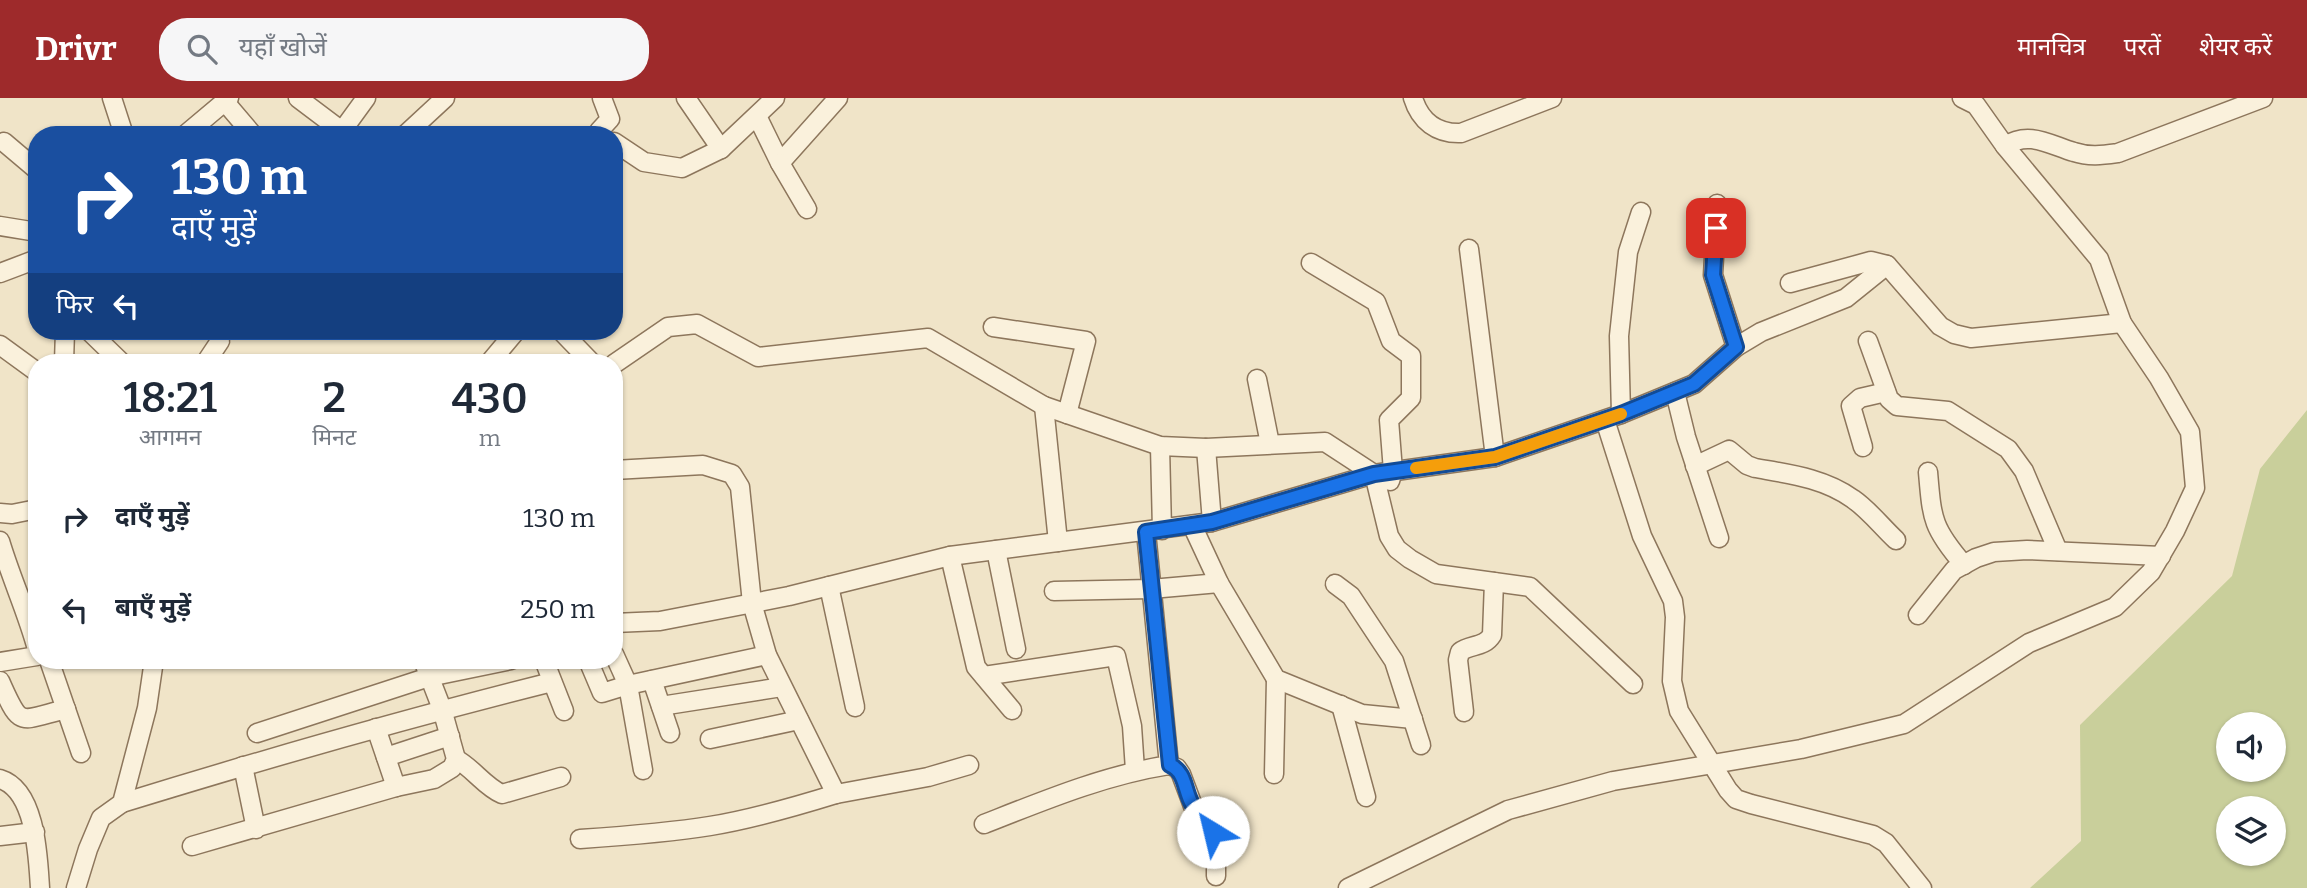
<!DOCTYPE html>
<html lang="hi">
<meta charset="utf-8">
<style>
body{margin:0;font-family:Bitter,"Noto Sans Devanagari",serif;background:#f6f6f7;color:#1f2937;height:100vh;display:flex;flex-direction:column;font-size:26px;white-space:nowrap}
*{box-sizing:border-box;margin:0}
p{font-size:23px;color:#747a83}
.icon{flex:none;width:38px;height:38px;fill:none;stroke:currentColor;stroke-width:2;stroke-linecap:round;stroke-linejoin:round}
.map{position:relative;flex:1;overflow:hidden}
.panel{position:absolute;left:28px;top:256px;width:595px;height:315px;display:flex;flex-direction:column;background:#fff;border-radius:28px;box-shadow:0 2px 5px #0004}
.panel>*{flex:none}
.hud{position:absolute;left:28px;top:28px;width:595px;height:214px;border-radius:28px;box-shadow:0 2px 5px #0004;background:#1a4fa0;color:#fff;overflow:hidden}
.buttons{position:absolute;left:2216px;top:614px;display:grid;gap:14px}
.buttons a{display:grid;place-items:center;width:70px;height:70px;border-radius:50%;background:#fff;box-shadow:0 2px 5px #0004;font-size:35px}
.pin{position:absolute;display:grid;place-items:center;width:60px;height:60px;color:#fff;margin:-30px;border-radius:14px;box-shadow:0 4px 10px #0006}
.me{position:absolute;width:77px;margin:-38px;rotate:324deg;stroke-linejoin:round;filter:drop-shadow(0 0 5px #0008)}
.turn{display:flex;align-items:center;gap:24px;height:147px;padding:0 28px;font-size:32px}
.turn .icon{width:91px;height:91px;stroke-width:2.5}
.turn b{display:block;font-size:49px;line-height:60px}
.then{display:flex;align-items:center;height:66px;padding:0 28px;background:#0003;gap:14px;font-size:26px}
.eta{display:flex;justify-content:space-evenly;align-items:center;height:119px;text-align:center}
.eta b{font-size:42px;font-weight:600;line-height:49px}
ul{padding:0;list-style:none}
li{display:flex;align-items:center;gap:21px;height:91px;padding:0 28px}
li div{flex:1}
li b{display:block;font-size:26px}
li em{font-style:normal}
header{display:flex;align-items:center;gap:42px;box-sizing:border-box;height:98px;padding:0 35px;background:#9e2a2b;color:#fff}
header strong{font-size:33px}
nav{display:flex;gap:38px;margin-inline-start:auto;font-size:24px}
.search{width:490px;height:63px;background:#f6f6f7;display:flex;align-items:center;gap:18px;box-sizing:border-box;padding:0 24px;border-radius:28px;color:#747a83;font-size:26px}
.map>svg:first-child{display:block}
</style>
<header>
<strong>Drivr</strong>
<div class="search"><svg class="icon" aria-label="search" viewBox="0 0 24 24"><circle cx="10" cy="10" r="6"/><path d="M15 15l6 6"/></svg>यहाँ खोजें</div>
<nav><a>मानचित्र</a><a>परतें</a><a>शेयर करें</a></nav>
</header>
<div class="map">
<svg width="2307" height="790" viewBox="0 0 2307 790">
<rect width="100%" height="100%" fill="#f0e4c8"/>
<!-- green -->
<path fill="#c9cf9b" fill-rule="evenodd" d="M2307,312V790H2030L2081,743L2080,627L2232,478L2260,371ZM2228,626H2273V672H2228ZM2228,710H2273V756H2228Z"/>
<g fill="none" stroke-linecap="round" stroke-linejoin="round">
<!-- minor casing -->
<g stroke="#8d765c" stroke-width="21">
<g id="minor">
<polyline points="112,0 124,37"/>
<polyline points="298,0 347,37"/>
<polyline points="686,0 721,51"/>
<path d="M1413,0C1420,23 1437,36 1461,35L1552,0"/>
<polyline points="225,4 253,37"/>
<polyline points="757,18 780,65 838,0"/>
<polyline points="342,33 366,0"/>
<polyline points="599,33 610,21 602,0"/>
<polyline points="185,37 229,0"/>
<polyline points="405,37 445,0"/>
<polyline points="4,44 37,72"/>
<polyline points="614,44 644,64 682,70 721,51 775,0"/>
<path d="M2005,48C2029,32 2050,47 2074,54C2089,59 2103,57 2118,55L2263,0"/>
<polyline points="780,65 807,111"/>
<polyline points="1717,106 1713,177 1736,249"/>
<polyline points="0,128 37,134"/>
<polyline points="1469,151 1495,359"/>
<polyline points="1311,165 1376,204 1391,243 1411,258 1411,300 1389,322 1393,373 1390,383"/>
<polyline points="0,175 37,161"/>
<polyline points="1790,185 1871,163 1887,167"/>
<polyline points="993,229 1086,243 1067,316"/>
<polyline points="89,233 121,264"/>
<polyline points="561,233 591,264"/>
<polyline points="1868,243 1889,301 1897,308 1948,313 2008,351 2024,373 2058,453"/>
<polyline points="0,247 37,274"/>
<polyline points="64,264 65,233"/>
<polyline points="206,264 220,243"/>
<polyline points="490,264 516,233"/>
<polyline points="614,266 668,229 697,226 758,259 928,240 1044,308 1160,348 1206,350 1325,344 1374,376 1389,438 1397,451 1410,461 1436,476 1530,489 1633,586"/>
<polyline points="1257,281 1270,346"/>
<polyline points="1675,294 1686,339 1719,440"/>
<polyline points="1044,308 1058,444"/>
<polyline points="1621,316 1619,238 1628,154 1641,114"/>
<polyline points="1605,322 1642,438 1673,503 1675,519 1672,583 1679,613 1728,692 1736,701 1751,706 1873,737 1886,745 1922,790"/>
<polyline points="1160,348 1162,432"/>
<polyline points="1863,349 1851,308 1860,300 1886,294"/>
<polyline points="1206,350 1212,424"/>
<path d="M1695,368L1729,352L1747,367L1755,370C1789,376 1824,380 1853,401C1869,412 1882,429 1896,442"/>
<polyline points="614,372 703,367 732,376 740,389 752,505 767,557 836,696 928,679 969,667"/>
<path d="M1928,374C1932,421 1932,430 1964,467"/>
<polyline points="0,415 12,416 37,411"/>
<polyline points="1192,427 1219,485 1276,581 1362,616 1413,621"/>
<path d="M0,443C11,480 27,514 37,551"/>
<polyline points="996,452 1016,551"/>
<polyline points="950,458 976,569 1012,612"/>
<polyline points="1335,486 1351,498 1394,563 1421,647"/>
<polyline points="829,488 855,609"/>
<polyline points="1054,493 1151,491 1219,485"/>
<polyline points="1918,517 1954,472 1976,460 1994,454 2027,452 2161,458"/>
<polyline points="614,525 660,523 789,498 950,458 1212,424 1374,376 1495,359 1621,316 1694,286 1736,249 1761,234 1846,200 1887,167 1940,228 1954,236 1971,240 2122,225"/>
<polyline points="49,562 81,655"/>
<polyline points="544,562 564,613"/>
<polyline points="588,562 602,595 628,587 614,556"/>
<polyline points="0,564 37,558"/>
<polyline points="984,578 1116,558 1132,628 1135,672"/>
<polyline points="652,582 670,635"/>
<path d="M0,583C21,631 18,623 66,611"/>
<polyline points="1341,607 1366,699"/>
<polyline points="661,608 782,589"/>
<path d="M1464,614L1458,562L1460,554C1470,546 1484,550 1492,537L1494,484"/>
<polyline points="376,630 396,689"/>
<polyline points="257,635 429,579 511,562"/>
<polyline points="710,641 799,622"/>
<polyline points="386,659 450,638"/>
<path d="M456,661C473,670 485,689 502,696L561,679"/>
<polyline points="1169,667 1177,670 1181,676 1193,708 1216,741 1216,778"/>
<polyline points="243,668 256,731"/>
<polyline points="643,672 628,587 767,557"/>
<polyline points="1274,676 1276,581"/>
<path d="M0,681C36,692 38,759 40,790"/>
<path d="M122,705C265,661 408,620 552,584"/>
<path d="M984,726C1045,702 1105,677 1169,667L1146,434"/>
<polyline points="0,738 35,734"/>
<path d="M580,741C624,738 667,735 710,728C753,721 794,709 836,696"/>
<polyline points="192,748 396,689 434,681 452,670 456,661 442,611 423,562"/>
<polyline points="76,790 88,751 101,720 122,705 147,610 154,562"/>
<polyline points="1348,790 1508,712 1613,683 1801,651 1904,626 2029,545 2115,509 2151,474 2175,433 2195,390 2190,334 2159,280 2122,225 2099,161 2005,48 1976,7 1962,0"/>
</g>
</g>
<!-- minor -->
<use href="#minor" stroke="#faf1dc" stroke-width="18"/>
</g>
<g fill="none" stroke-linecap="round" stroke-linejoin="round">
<!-- route casing -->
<g stroke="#114b97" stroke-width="18">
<path id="route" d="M1213,734C1205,725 1198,717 1192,706C1184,692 1186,674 1170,667L1146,434L1212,424L1374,376L1495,359L1621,316L1694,286L1736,249L1713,177L1716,130"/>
</g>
<!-- route -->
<use href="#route" stroke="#1a73e8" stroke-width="12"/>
<!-- slow -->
<polyline stroke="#f59e0b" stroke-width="12" points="1416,370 1495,359 1621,316"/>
</g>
</svg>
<div class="buttons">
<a><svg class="icon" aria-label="sound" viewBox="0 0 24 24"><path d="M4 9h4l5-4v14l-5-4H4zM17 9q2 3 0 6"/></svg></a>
<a><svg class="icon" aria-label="layers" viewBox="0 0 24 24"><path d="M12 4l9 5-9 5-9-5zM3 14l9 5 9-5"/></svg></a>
</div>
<div class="pin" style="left:1716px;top:130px;background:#d93025"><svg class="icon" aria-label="arrive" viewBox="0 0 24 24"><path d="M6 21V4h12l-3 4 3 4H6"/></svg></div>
<svg class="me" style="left:1213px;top:734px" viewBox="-20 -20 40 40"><circle r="19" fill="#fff"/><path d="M0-13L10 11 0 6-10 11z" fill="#1a73e8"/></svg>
<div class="hud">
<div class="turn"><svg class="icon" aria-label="right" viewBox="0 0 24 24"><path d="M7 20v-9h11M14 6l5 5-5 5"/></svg><div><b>130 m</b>दाएँ मुड़ें</div></div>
<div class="then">फिर<svg class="icon" aria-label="left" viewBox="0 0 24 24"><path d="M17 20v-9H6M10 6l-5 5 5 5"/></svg></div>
</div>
<section class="panel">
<div class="eta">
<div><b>18:21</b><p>आगमन</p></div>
<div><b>2</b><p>मिनट</p></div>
<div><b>430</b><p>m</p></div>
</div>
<ul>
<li><svg class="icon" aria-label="right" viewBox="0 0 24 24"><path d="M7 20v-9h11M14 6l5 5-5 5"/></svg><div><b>दाएँ मुड़ें</b></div><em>130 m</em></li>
<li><svg class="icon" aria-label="left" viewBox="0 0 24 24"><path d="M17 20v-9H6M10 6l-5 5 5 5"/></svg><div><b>बाएँ मुड़ें</b></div><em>250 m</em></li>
</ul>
</section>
</div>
